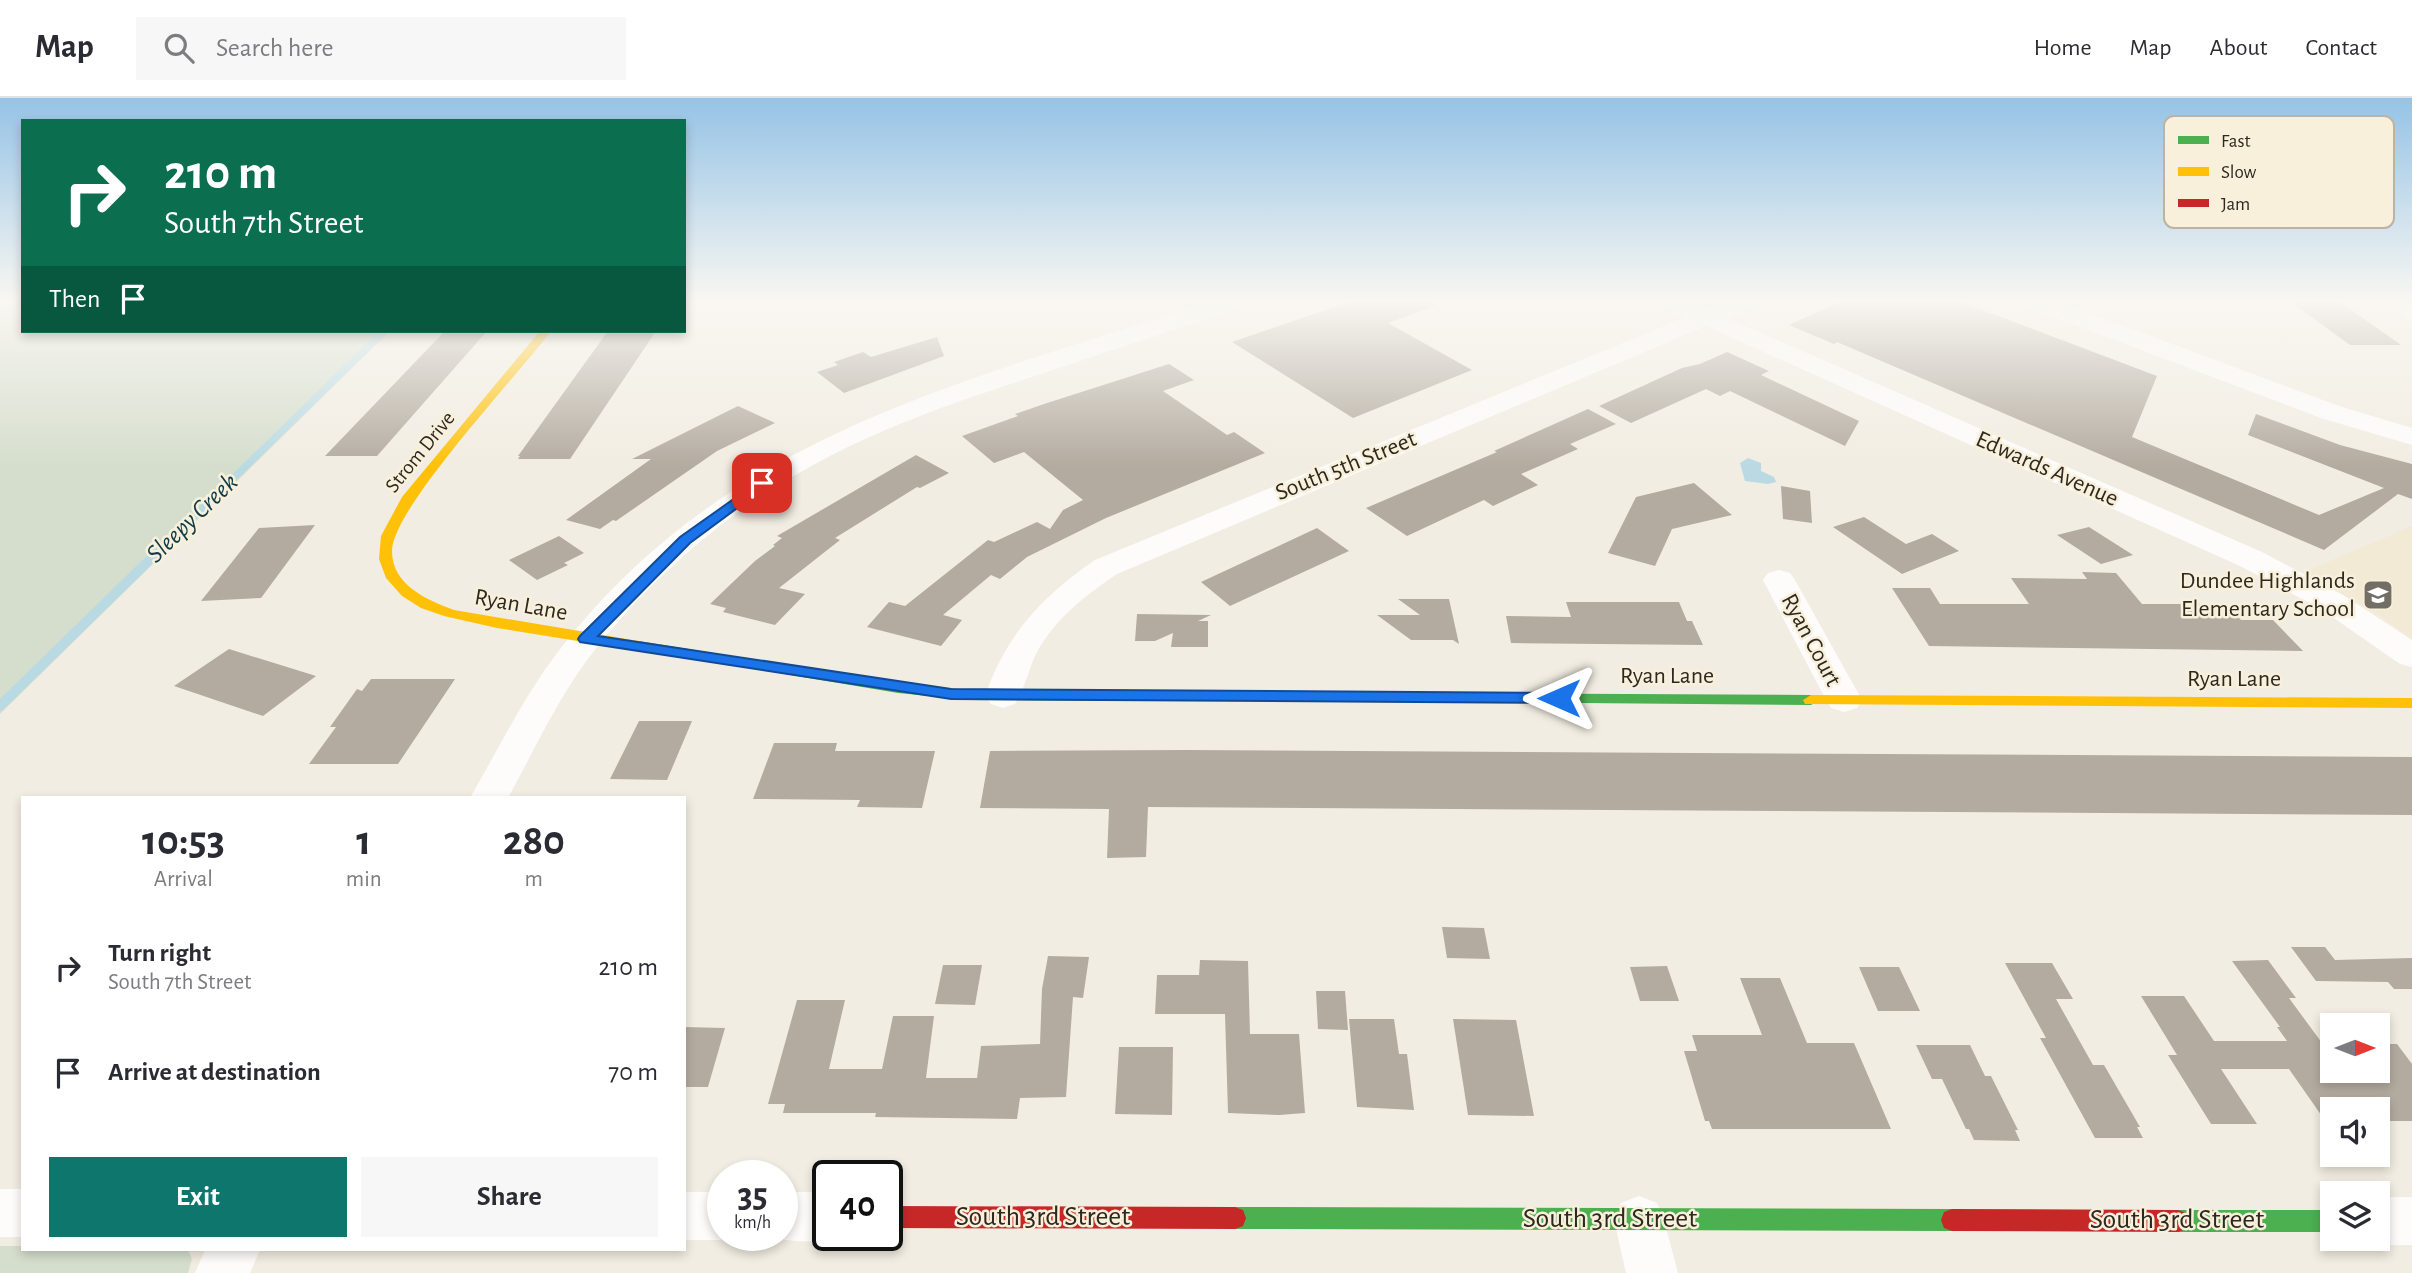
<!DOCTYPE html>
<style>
body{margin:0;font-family:"Alegreya Sans",sans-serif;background:#f7f7f7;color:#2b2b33;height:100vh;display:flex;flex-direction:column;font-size:26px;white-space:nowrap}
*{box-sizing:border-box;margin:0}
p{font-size:23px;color:#7c7c81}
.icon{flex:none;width:38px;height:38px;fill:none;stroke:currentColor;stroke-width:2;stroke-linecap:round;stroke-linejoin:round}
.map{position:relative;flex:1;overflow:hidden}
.side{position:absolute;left:21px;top:698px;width:665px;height:455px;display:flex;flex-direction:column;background:#fff;border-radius:0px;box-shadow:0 4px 10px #0003}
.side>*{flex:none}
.top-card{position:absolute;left:21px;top:21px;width:665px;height:214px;border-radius:0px;box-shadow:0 4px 10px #0003;background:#0b6e4f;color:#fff;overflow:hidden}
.needle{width:46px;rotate:90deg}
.fabs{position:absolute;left:2320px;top:915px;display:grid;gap:14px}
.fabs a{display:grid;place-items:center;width:70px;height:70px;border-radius:0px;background:#fff;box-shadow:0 4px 10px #0003;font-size:35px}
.speed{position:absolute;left:707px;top:1062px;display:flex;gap:14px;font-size:35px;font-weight:700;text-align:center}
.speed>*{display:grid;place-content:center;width:91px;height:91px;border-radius:50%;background:#fff;box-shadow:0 4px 10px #0003;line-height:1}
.speed small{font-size:18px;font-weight:400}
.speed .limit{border:4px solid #111;border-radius:10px;background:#fff;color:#111}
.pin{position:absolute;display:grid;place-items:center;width:60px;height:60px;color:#fff;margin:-30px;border-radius:14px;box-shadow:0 4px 10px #0006}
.me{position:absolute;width:77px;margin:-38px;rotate:270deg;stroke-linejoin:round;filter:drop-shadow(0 0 5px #0008)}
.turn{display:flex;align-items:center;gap:24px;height:147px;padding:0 28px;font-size:32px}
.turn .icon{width:91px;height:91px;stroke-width:2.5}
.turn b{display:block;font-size:49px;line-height:60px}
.then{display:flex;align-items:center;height:66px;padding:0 28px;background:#0003;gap:14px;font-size:26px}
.eta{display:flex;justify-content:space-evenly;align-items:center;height:119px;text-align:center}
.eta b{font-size:42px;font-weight:700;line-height:49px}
.cta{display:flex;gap:14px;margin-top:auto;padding:14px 28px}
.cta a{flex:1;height:80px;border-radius:0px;background:#0f766e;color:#fff;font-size:28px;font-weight:700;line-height:80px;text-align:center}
.cta a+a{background:#f7f7f7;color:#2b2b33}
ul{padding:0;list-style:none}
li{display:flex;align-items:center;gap:21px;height:105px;padding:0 28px}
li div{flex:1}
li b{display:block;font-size:26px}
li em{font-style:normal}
header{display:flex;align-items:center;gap:42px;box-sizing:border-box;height:98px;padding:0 35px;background:#fff;border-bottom:2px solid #e1e1e2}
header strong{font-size:33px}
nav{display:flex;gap:38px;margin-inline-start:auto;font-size:24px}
.search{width:490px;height:63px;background:#f7f7f7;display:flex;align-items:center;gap:18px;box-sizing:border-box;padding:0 24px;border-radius:0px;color:#7c7c81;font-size:26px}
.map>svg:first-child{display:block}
</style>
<header>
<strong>Map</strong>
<div class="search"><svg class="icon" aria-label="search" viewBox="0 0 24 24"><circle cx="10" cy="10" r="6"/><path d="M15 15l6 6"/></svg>Search here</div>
<nav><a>Home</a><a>Map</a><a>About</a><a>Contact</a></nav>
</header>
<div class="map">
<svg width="2412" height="1175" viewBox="0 0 2412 1175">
<rect width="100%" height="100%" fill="#f2ede2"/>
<!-- built -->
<polygon fill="#f3ead5" points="2412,428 2412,541 2382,519 2304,474"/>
<!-- green -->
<g fill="#d5decd">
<polygon points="0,204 23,204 23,233 390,233 0,616"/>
<polygon points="0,1148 23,1148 23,1152 188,1152 192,1161 188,1175 0,1175"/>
</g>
<!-- water -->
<polygon fill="#b9dae3" points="1748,360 1761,365 1761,373 1774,379 1776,384 1768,386 1745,383 1740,365"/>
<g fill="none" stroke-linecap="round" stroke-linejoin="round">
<!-- stream-far1 -->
<polyline stroke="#b9dae3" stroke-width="7" points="165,447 384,233"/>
<!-- stream -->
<polyline stroke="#b9dae3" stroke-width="10" points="0,608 167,445"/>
</g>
<!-- building -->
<g fill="#b3aba0">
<polygon points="1349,204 1434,204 1435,208 1388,225 1472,272 1353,320 1232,244"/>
<polygon points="1839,204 1961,204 2157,278 2132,339 2319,417 2384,390 2248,337 2256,316 2340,347 2412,366 2412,401 2398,396 2324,452 1837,244 1834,246 1789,227"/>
<polygon points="2291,204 2340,204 2401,247 2350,247"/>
<polygon points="445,233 487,233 377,358 325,358"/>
<polygon points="608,233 656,233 570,361 518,361 520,358 518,358"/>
<polygon points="937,239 944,258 844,295 817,274 838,267 834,264 863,254 871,259"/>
<polygon points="1727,254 1769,273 1761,277 1859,323 1845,348 1730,293 1720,298 1706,291 1631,325 1599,308 1682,270 1700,266"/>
<polygon points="1169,266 1194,282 1163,293 1227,337 1234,334 1265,355 1106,420 1027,459 1000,481 991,477 943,517 962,522 941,548 867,529 889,504 905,508 988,442 994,444 1037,424 1050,431 1063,412 1083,402 1024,354 994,365 962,338 1018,318 1015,316 1044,306"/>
<polygon points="738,308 775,325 717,353 616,423 613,422 600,431 566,422 651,361 632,361"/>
<polygon points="1588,311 1616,326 1570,346 1578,351 1521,376 1538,387 1493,408 1484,402 1407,438 1366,410 1497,354 1494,353"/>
<polygon points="916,357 949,375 920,390 917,389 835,440 840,442 779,490 805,496 775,527 723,514 726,510 710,506 755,463 775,448 773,447 782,440 777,438"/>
<polygon points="1694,385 1732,417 1672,431 1655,468 1608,455 1636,399"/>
<polygon points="1781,388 1810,393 1812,425 1783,421"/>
<polygon points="1864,419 1906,446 1932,436 1959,453 1902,476 1833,429"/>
<polygon points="315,427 261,500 201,503 259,430"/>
<polygon points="2089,429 2133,457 2101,466 2057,437"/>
<polygon points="1317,430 1349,453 1230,508 1201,484"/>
<polygon points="559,438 584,455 564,465 568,467 537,482 509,462"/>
<polygon points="2082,474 2116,475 2142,506 2226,506 2241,522 2273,522 2303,553 1929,548 1892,490 1930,490 1940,506 2029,506 2011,480 2087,481"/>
<polygon points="1398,501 1449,501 1459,546 1453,542 1411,542 1377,517 1420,517"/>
<polygon points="1566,504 1679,504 1687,523 1692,523 1703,547 1511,545 1506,518 1571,519"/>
<polygon points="1137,516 1211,517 1198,523 1208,523 1208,549 1171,549 1173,535 1155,543 1135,543"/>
<polygon points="229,551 316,578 263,618 174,588"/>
<polygon points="371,581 455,581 398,666 309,666 336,629 330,629 357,591 362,593"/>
<polygon points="639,623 692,623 667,682 610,681"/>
<polygon points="774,645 837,645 835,653 935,653 922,710 857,709 860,702 753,701"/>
<polygon points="1187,652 2412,659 2412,717 1148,709 1146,759 1107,760 1109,711 980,710 990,653"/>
<polygon points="1442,829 1484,830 1490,861 1447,860"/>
<polygon points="2291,849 2325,849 2335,862 2412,860 2412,891 2394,891 2388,884 2316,883"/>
<polygon points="1048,858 1089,859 1083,900 1073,899 1066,999 1020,1000 1017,1021 875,1019 876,1015 783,1015 785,1006 768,1006 797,902 845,902 829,971 882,971 893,918 934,918 926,980 977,980 981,948 1040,946 1042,891"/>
<polygon points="1200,862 1248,863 1250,936 1299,936 1305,1015 1279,1017 1228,1015 1225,916 1155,916 1157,877 1199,877"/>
<polygon points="2268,862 2296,900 2289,900 2333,960 2333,973 2378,973 2378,946 2397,946 2412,966 2412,1023 2378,1023 2378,1012 2333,1012 2333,1034 2289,971 2221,971 2257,1026 2211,1026 2168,957 2177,957 2141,898 2184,898 2214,943 2287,943 2277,929 2280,929 2232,863"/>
<polygon points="2005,865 2052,865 2073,901 2056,901 2093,967 2104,967 2140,1029 2137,1029 2143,1040 2095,1040 2040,940 2046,940"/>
<polygon points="943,867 982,867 975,907 935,906"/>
<polygon points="1667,868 1679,903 1640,903 1630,869"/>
<polygon points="1859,869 1899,869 1920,913 1878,913"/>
<polygon points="1740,880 1780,880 1807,945 1854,945 1891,1031 1712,1031 1709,1023 1705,1023 1684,953 1697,953 1692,937 1762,937"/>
<polygon points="1316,893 1345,893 1348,932 1318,931"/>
<polygon points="1349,921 1394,921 1399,956 1407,956 1414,1012 1357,1009"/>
<polygon points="1453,921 1516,922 1534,1018 1468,1017"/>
<polygon points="684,929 725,930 708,989 684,989"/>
<polygon points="1916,947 1970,947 1985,978 1991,978 2018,1032 2015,1032 2020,1043 1974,1042 1969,1031 1966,1031 1942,981 1932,981"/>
<polygon points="1119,949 1173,949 1172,1017 1115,1016"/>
</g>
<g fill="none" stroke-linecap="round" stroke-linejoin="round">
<!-- street -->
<g fill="#fdfcfb" fill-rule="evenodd">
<path d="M1209,204H1245L1242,209C1175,231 1108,254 1041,276C964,301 886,327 815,366C731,411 656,475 597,549C560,595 536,649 508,700H470C499,650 525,596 561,550C727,336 964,284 1209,204Z"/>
<path d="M1660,204H1692L1707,211L1722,204H1755L1752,209L1727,220L2262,454L2343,497L2412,542V569L2400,566L2321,511L2240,468L1706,228L1117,476C1086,497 1054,521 1036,556C1028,572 1025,591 1015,606L1003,610L991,606L985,598C1006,537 1042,498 1095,462L1686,219L1663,209Z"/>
<polygon points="2025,204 2059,204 2339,308 2412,330 2412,347 2321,320 2028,209"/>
<polygon points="2386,204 2412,204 2412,222 2404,220"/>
<polygon points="1779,472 1790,475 1795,482 1862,602 1857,610 1844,614 1831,610 1826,602 1763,482 1768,475"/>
<rect x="0" y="1091" width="23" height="48"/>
<polygon points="684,1094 723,1094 723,1138 735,1138 723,1142 684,1142"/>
<path d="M782,1094H828V1138H840C820,1145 790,1145 770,1138H782Z"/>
<polygon points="1639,1098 1657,1105 1664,1122 1678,1175 1626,1175 1614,1122 1621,1105"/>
<polygon points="2378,1099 2412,1099 2412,1147 2378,1147 2362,1141 2378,1141"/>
<polygon points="205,1152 260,1152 250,1175 195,1175"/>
</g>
<!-- fast -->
<g fill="#4caf50" fill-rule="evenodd">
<polygon points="639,543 898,585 969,592 1142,593 1150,598 1142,603 969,602 898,595 634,551 631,548"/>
<polygon points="1457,595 1811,597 1819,602 1811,607 1451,604 1449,600"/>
<polygon points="1235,1109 1952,1111 1960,1114 1963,1122 1960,1130 1952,1133 1235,1131 1227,1128 1224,1120 1227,1112"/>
<polygon points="2178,1112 2333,1112 2333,1134 2178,1134 2170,1131 2167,1123 2170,1115"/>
</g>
<!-- slow -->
<g fill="#ffc107" fill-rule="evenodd">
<path d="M540,233H551C520,275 392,410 392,453C392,487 427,502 454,512L639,543L647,548L644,551L639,553L497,530L444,518L421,510L402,498L386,480L379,461L381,438L402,399Z"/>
<polygon points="1142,593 1457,595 1465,600 1457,605 1136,602 1134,598 1136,594"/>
<polygon points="1811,597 2412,600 2412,610 1805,606 1803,602"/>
</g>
<!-- jam -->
<g fill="#c62828" fill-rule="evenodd">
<polygon points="887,1108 1235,1109 1243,1112 1246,1120 1243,1128 1235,1131 887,1130"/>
<polygon points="1952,1111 2178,1112 2186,1115 2189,1123 2186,1131 2178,1134 1952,1133 1944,1130 1941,1122 1944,1114"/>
</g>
</g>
<!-- sky -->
<linearGradient id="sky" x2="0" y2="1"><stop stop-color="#95c3e6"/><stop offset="0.55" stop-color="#f9f7f2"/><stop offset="1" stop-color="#f9f7f2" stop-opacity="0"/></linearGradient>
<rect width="2412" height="369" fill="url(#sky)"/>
<!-- route -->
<polygon fill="#1a73e8" stroke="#114b97" stroke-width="2" points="762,381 767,383 767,388 690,445 598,538 951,591 1559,595 1567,600 1559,605 951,601 580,544 578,541 580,538 680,439"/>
<!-- icons -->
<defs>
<g id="school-square" transform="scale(1.575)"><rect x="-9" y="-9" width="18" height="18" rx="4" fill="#726e65" stroke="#f9f0db"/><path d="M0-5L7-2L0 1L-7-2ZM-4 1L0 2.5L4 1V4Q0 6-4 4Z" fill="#fff"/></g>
</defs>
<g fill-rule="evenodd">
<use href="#school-square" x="2378" y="497"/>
</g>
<g text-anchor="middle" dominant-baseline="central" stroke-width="5" stroke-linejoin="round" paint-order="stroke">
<!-- far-street labels -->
<g font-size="21" fill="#2d2921" stroke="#f9f0db">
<text transform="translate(420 354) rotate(-51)">Strom Drive</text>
</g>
<!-- street labels -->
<g font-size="24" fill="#2d2921" stroke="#f9f0db">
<text transform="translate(1346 368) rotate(-22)">South 5th Street</text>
<text transform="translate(2047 371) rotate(24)">Edwards Avenue</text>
<text transform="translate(521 507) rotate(10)">Ryan Lane</text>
<text transform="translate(1811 542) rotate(62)">Ryan Court</text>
<text x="1667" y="578">Ryan Lane</text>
<text x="2234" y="581">Ryan Lane</text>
</g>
<!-- poi labels -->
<g font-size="24" fill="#2d2921" stroke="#f9f0db" text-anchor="end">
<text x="2355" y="483">Dundee Highlands<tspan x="2355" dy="28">Elementary School</tspan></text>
</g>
<!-- water labels -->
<g font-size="26" font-style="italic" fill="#0f3c49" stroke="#f9f0db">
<text transform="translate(192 420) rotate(-44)">Sleepy Creek</text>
</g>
<!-- near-street labels -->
<g font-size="28" fill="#2d2921" stroke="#f9f0db">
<text x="1043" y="1119">South 3rd Street</text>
<text x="1610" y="1121">South 3rd Street</text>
<text x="2177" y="1122">South 3rd Street</text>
</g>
</g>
<!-- legend -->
<rect x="2164" y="18" width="230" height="112" rx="10" fill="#f9f0db" stroke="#bcb4a3" stroke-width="2"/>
<rect x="2178" y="38" width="31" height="8" fill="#4caf50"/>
<rect x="2178" y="69" width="31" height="9" fill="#ffc107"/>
<rect x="2178" y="101" width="31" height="8" fill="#c62828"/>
<g font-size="19" fill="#2d2921">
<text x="2221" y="49">Fast</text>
<text x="2221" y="80">Slow</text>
<text x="2221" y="112">Jam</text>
</g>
</svg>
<div class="fabs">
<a><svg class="needle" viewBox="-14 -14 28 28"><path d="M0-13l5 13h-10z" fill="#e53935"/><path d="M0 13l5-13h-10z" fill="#7c7c81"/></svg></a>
<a><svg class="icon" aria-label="sound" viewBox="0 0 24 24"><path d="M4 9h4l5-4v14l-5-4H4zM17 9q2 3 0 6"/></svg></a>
<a><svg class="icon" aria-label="layers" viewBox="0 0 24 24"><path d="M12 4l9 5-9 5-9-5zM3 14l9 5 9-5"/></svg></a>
</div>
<div class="speed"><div>35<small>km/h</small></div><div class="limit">40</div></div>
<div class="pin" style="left:762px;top:385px;background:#d93025"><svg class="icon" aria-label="arrive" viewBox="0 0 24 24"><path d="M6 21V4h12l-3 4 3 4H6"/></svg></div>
<svg class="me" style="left:1559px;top:600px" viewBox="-20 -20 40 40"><path d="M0-17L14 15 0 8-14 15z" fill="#1a73e8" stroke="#fff" stroke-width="4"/></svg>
<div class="top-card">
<div class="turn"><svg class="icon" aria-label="right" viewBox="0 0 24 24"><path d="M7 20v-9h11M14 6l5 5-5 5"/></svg><div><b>210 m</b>South 7th Street</div></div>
<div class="then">Then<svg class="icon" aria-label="arrive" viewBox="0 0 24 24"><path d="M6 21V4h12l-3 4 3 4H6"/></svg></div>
</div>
<section class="side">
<div class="eta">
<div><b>10:53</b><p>Arrival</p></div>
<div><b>1</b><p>min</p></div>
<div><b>280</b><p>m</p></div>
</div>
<ul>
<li><svg class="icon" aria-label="right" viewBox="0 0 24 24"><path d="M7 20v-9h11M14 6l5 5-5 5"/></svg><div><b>Turn right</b><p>South 7th Street</p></div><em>210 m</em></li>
<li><svg class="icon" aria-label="arrive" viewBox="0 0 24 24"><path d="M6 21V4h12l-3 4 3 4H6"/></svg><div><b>Arrive at destination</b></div><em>70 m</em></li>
</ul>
<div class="cta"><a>Exit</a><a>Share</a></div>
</section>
</div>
